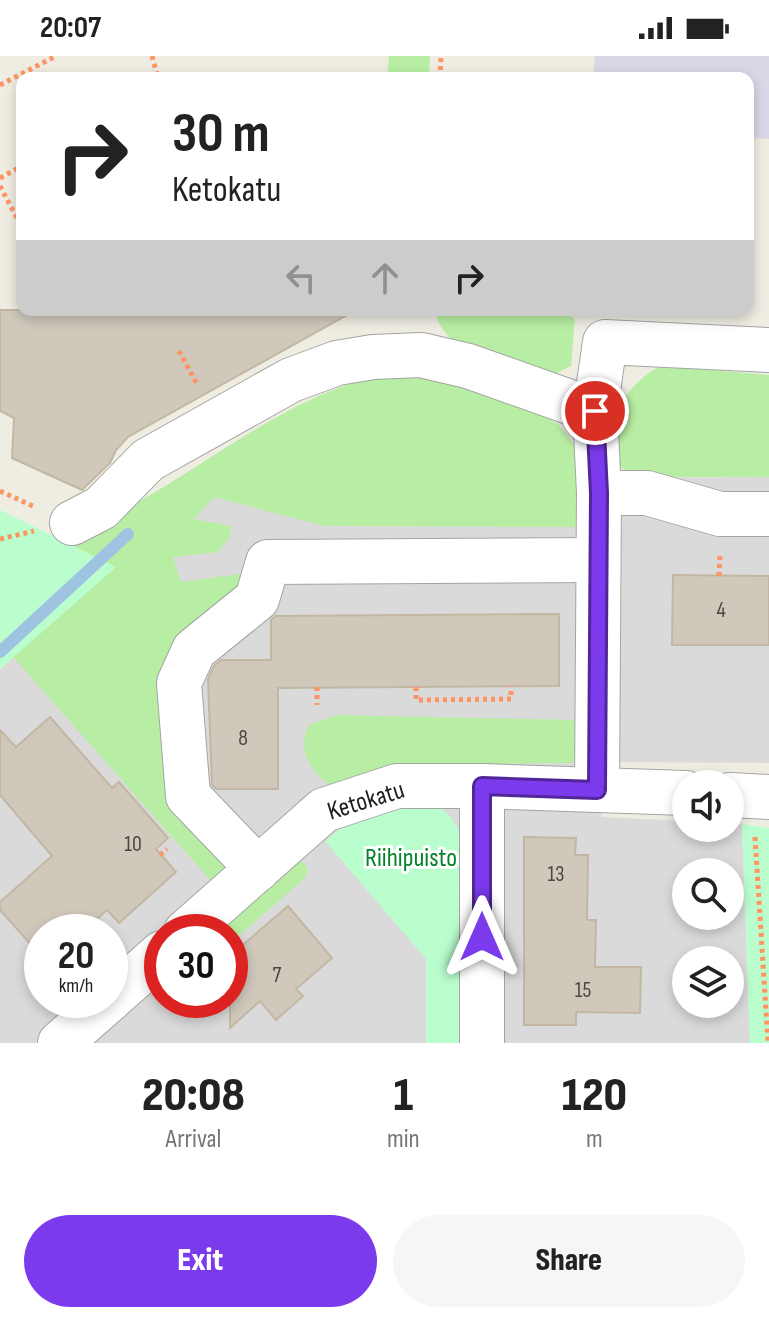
<!DOCTYPE html>
<style>
body{margin:0;font-family:"Sofia Sans Condensed",sans-serif;background:#f6f6f6;color:#222;height:100vh;display:flex;flex-direction:column;font-size:30px;white-space:nowrap}
*{box-sizing:border-box;margin:0}
p{font-size:26px;color:#767676}
.icon{flex:none;width:44px;height:44px;fill:none;stroke:currentColor;stroke-width:2;stroke-linecap:round;stroke-linejoin:round}
.map{position:relative;height:987px;overflow:hidden}
.panel{display:flex;flex-direction:column;background:#fff;flex:1}
.panel>*{flex:none}
.banner{position:absolute;left:16px;top:16px;width:738px;height:244px;border-radius:16px;box-shadow:0 4px 12px #0003;background:#fff;color:#222;overflow:hidden}
.tools{position:absolute;left:672px;top:714px;display:grid;gap:16px}
.tools a{display:grid;place-items:center;width:72px;height:72px;border-radius:50%;background:#fff;box-shadow:0 4px 12px #0003;font-size:40px}
.speed{position:absolute;left:24px;top:858px;display:flex;gap:16px;font-size:40px;font-weight:700;text-align:center}
.speed>*{display:grid;place-content:center;width:104px;height:104px;border-radius:50%;background:#fff;box-shadow:0 4px 12px #0003;line-height:1}
.speed small{font-size:20px;font-weight:400}
.speed .limit{border:12px solid #d22;background:#fff;color:#111}
.pin{position:absolute;display:grid;place-items:center;width:68px;height:68px;color:#fff;margin:-34px;border:4px solid #fff;border-radius:50%;box-shadow:0 2px 8px #0007}
.me{position:absolute;width:88px;margin:-44px;rotate:0deg;stroke-linejoin:round;filter:drop-shadow(0 0 6px #0008)}
.turn{display:flex;align-items:center;gap:28px;height:168px;padding:0 24px;font-size:36px}
.turn .icon{width:104px;height:104px;stroke-width:2.5}
.turn b{display:block;font-size:56px;line-height:68px}
.lanes{display:flex;align-items:center;height:76px;padding:0 24px;background:#0003;justify-content:center;gap:40px;direction:ltr}
.lanes .off{opacity:.35}
.eta{display:flex;justify-content:space-evenly;align-items:center;height:136px;text-align:center}
.eta b{font-size:48px;font-weight:800;line-height:56px}
.button{display:flex;gap:16px;margin-top:auto;padding:16px 24px}
.button a{flex:1;height:92px;border-radius:48px;background:#7c3aed;color:#fff;font-size:32px;font-weight:800;line-height:92px;text-align:center}
.button a+a{background:#f6f6f6;color:#222}
.status{display:flex;justify-content:space-between;align-items:center;height:56px;padding:0 40px;background:#fff;direction:ltr}
.status svg{height:22px;fill:currentColor}
.map>svg:first-child{display:block}
</style>
<div class="status"><b>20:07</b><svg viewBox="0 0 49 12"><path d="M0 12V9h3v3zM5 12V6h3v6zM10 12V3h3v9zM15 12V0h3v12zM26 1h20v11H26zM47 4h2v5h-2z"/></svg></div>
<div class="map">
<svg width="769" height="987" viewBox="0 0 769 987">
<rect width="100%" height="100%" fill="#efede2"/>
<!-- residential -->
<path fill="#dbdada" fill-rule="evenodd" d="M769,421V707L599,706L601,761L686,765V772H730V768H742L750,987H0V613L215,424ZM686,816H730V860H686ZM42,876H110V944H42ZM162,876H230V944H162ZM686,904H730V948H686Z"/>
<!-- grass -->
<g fill="#b8eea3">
<polygon points="389,0 430,0 429,22 387,22"/>
<path d="M438,254C464,254 560,249 575,263L571,310L549,321C508,309 448,304 435,256Z"/>
<path d="M661,310L769,319V421H635L619,410C618,395 613,372 618,357C624,337 642,319 661,310Z"/>
<path d="M411,313L500,337L558,368L573,387L584,413V466L575,471L324,470L214,441L194,463L231,470L229,482L218,496L173,501L181,526L240,518V532L172,627L232,805L213,827L13,601L115,512L58,483C78,474 101,467 120,456C218,404 297,329 411,313Z"/>
<path d="M336,659L574,664L582,669L575,707L482,708L394,718L338,734C314,720 295,698 309,669Z"/>
<polygon points="303,806 308,813 305,822 234,884 230,885 230,876 218,876 294,807"/>
</g>
<!-- park -->
<g fill="#bafece">
<polygon points="0,454 116,511 0,613"/>
<path d="M412,745C446,748 451,758 465,788L468,987H426V903L325,785L357,760Z"/>
<polygon points="742,768 769,772 769,987 750,987"/>
</g>
<!-- plaza -->
<polygon fill="#d9d6e5" points="595,0 769,0 769,83 748,82 748,22 593,22"/>
<g fill="none" stroke-linecap="round" stroke-linejoin="round">
<!-- stream -->
<polyline stroke="#9ec4e1" stroke-width="12" points="0,596 128,478"/>
</g>
<!-- building -->
<g fill="#cfc8bb" stroke="#c2b7a3" stroke-width="2">
<polygon points="0,254 356,254 128,381 116,394 110,407 82,434 12,402 14,362 0,355"/>
<polygon points="673,519 769,520 769,589 672,589"/>
<polygon points="559,558 559,630 278,632 278,733 216,733 212,729 208,623 214,610 221,604 271,604 271,564 275,560"/>
<polygon points="50,661 112,732 119,726 168,782 156,793 176,816 119,867 107,854 82,876 42,876 42,901 0,854 0,846 52,800 0,739 0,674 16,691"/>
<polygon points="524,781 576,782 575,799 588,799 587,864 596,864 595,911 641,911 640,957 576,956 576,969 524,969"/>
<polygon points="288,850 332,902 296,933 303,940 276,964 260,945 230,972 230,900"/>
</g>
<g fill="none" stroke-linecap="round" stroke-linejoin="round">
<!-- minor casing -->
<g stroke="#a4a4a4" stroke-width="46">
<g id="minor">
<polyline points="599,437 647,437 720,458 769,458"/>
<polyline points="72,467 101,452 148,404 291,324 337,307 373,301 421,299 468,310 595,355"/>
<polyline points="597,734 599,437 595,355 605,286 769,294"/>
<polyline points="730,739 769,741"/>
<polyline points="258,813 188,740 179,627 194,594 257,543 268,506 598,504"/>
<polyline points="186,876 324,754 397,730 482,730 686,737"/>
<polyline points="110,943 162,897"/>
<polyline points="60,987 109,944"/>
<polyline points="482,987 482,730"/>
</g>
</g>
<!-- path -->
<g stroke="#ff9463" stroke-width="5" stroke-dasharray="4 4" stroke-linecap="butt">
<polyline points="152,0 158,22"/>
<polyline points="440,22 441,0"/>
<polyline points="0,29 56,0"/>
<polyline points="0,122 22,110"/>
<polyline points="0,130 17,162"/>
<polyline points="179,295 198,330"/>
<polyline points="0,435 35,451"/>
<polyline points="0,483 34,475"/>
<polyline points="719,520 720,499"/>
<polyline points="317,631 317,649"/>
<polyline points="416,631 416,644 511,643 511,630"/>
<polyline points="755,781 768,987"/>
<polyline points="160,799 167,793"/>
</g>
<!-- minor -->
<use href="#minor" stroke="#fff" stroke-width="44"/>
</g>
<g fill="none" stroke-linecap="round" stroke-linejoin="round">
<!-- route casing -->
<g stroke="#51269a" stroke-width="20">
<polyline id="route" points="482,881 482,730 597,734 599,437 595,355"/>
</g>
<!-- route -->
<use href="#route" stroke="#7c3aed" stroke-width="14"/>
</g>
<g text-anchor="middle" dominant-baseline="central" stroke-width="6" stroke-linejoin="round" paint-order="stroke">
<!-- number labels -->
<g font-size="22" fill="#4a4844">
<text x="721" y="554">4</text>
<text x="243" y="682">8</text>
<text x="133" y="788">10</text>
<text x="556" y="818">13</text>
<text x="277" y="919">7</text>
<text x="583" y="934">15</text>
</g>
<!-- street labels -->
<g font-size="26" fill="#1d1d1d" stroke="#fff">
<text transform="translate(366 745) rotate(-17)">Ketokatu</text>
</g>
<!-- park labels -->
<g font-size="26" fill="#038328" stroke="#fff">
<text x="411" y="802">Riihipuisto</text>
</g>
</g>
</svg>
<div class="tools">
<a><svg class="icon" aria-label="sound" viewBox="0 0 24 24"><path d="M4 9h4l5-4v14l-5-4H4zM17 9q2 3 0 6"/></svg></a>
<a><svg class="icon" aria-label="search" viewBox="0 0 24 24"><circle cx="10" cy="10" r="6"/><path d="M15 15l6 6"/></svg></a>
<a><svg class="icon" aria-label="layers" viewBox="0 0 24 24"><path d="M12 4l9 5-9 5-9-5zM3 14l9 5 9-5"/></svg></a>
</div>
<div class="speed"><div>20<small>km/h</small></div><div class="limit">30</div></div>
<div class="pin" style="left:595px;top:355px;background:#d93025"><svg class="icon" aria-label="arrive" viewBox="0 0 24 24"><path d="M6 21V4h12l-3 4 3 4H6"/></svg></div>
<svg class="me" style="left:482px;top:881px" viewBox="-20 -20 40 40"><path d="M0-17L14 15 0 8-14 15z" fill="#7c3aed" stroke="#fff" stroke-width="4"/></svg>
<div class="banner">
<div class="turn"><svg class="icon" aria-label="right" viewBox="0 0 24 24"><path d="M7 20v-9h11M14 6l5 5-5 5"/></svg><div><b>30 m</b>Ketokatu</div></div>
<div class="lanes"><svg class="icon off" aria-label="left" viewBox="0 0 24 24"><path d="M17 20v-9H6M10 6l-5 5 5 5"/></svg><svg class="icon off" aria-label="ahead" viewBox="0 0 24 24"><path d="M12 20V5M6 11l6-6 6 6"/></svg><svg class="icon" aria-label="right" viewBox="0 0 24 24"><path d="M7 20v-9h11M14 6l5 5-5 5"/></svg></div>
</div>
</div>
<section class="panel">
<div class="eta">
<div><b>20:08</b><p>Arrival</p></div>
<div><b>1</b><p>min</p></div>
<div><b>120</b><p>m</p></div>
</div>
<div class="button"><a>Exit</a><a>Share</a></div>
</section>
